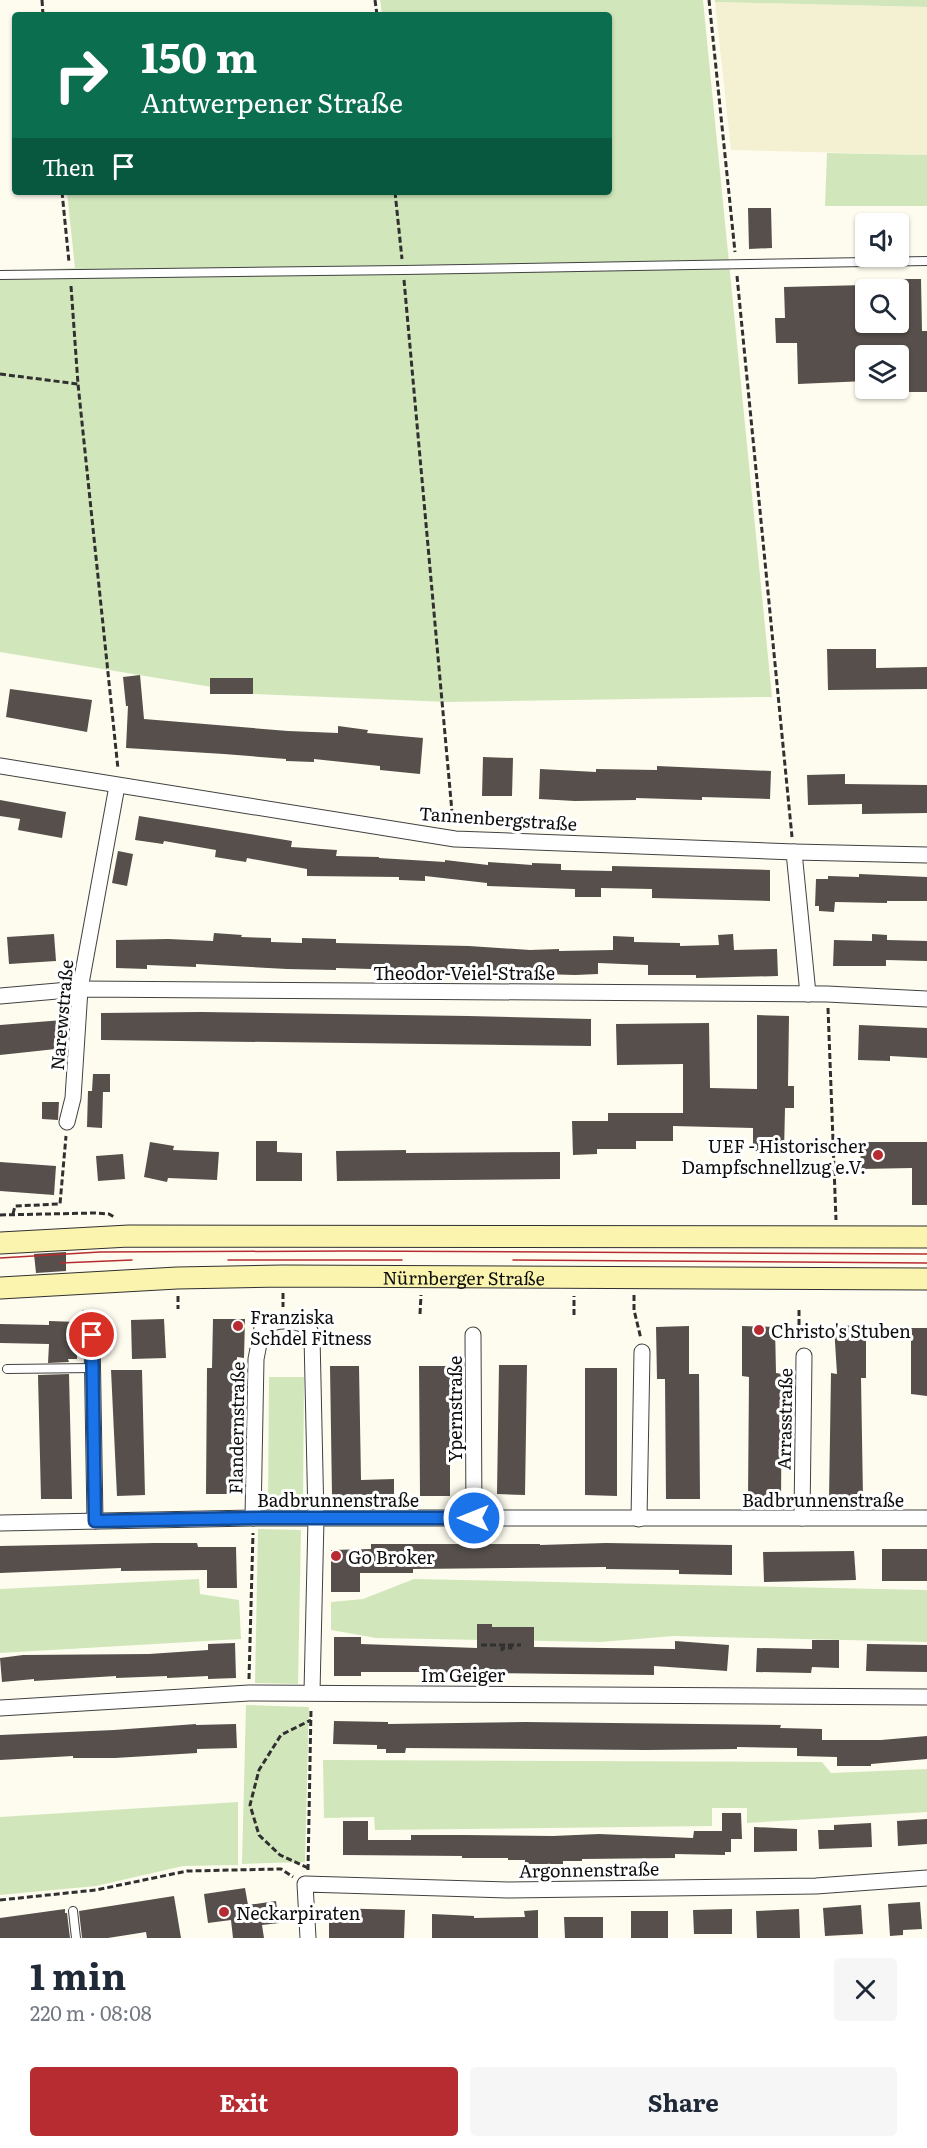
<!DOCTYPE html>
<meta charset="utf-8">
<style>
body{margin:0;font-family:Literata,serif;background:#f6f6f7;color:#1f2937;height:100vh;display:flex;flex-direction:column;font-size:22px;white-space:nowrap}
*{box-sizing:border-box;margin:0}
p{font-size:20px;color:#747a83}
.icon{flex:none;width:33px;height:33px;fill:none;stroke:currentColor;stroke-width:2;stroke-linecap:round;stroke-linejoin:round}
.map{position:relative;height:1938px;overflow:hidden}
.panel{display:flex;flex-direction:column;background:#fff;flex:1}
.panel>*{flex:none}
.top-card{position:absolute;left:12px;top:12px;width:600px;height:183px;border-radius:6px;box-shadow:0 2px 4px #0004;background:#0b6e4f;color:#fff;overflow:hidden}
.buttons{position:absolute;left:855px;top:213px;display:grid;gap:12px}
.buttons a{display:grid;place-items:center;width:54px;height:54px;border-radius:6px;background:#fff;box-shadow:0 2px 4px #0004;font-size:30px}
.pin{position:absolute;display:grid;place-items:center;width:51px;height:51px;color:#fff;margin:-26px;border:3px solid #fff;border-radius:50%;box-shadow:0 2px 6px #0007}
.me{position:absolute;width:66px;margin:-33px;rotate:270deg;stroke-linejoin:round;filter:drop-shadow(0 0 4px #0008)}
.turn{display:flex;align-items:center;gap:21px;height:126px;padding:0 30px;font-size:27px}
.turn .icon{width:78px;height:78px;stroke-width:2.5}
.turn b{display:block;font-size:42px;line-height:51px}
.then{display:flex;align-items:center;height:57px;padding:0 30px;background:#0003;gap:12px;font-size:22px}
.round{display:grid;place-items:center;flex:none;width:63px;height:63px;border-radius:6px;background:#f6f6f7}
.summary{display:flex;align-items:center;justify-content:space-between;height:102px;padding:0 30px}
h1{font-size:36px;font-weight:700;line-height:45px}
.primary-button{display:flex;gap:12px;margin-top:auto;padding:12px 30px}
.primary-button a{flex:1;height:69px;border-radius:6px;background:#b72c30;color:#fff;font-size:24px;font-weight:700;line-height:69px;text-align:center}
.primary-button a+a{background:#f6f6f7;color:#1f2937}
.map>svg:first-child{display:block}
</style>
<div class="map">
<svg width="927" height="1938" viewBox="0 0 927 1938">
<rect width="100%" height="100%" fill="#fefcef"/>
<!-- farmland -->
<polygon fill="#f3f1d1" points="715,2 927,7 927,155 731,150"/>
<!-- green -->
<g fill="#d1e7bb">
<polygon points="380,0 703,0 772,697 448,702 254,694 0,652 0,271 75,268 67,192 609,192 609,15 382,15"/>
<polygon points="715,0 927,0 927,7 715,2"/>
<polygon points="827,153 927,155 927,206 825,206"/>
<polygon points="269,1377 304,1377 303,1506 268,1506"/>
<polygon points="258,1529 301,1530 298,1684 255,1683"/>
<polygon points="199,1579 200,1594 239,1600 241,1639 0,1653 0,1589"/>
<polygon points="414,1579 927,1590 927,1642 674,1636 600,1642 376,1638 331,1630 331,1602 363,1599"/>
<polygon points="246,1705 309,1707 305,1862 242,1864"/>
<polygon points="323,1760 822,1762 831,1773 927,1769 927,1812 747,1823 747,1808 712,1808 712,1826 375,1830 374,1817 324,1818"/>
<polygon points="238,1802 238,1865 183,1866 96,1886 0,1895 0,1817"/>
</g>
<!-- building -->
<g fill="#564f4b">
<polygon points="748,208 771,208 772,248 749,249"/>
<polygon points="898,279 921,279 922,331 927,331 927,392 898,392 898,356 866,356 866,381 798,384 797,343 776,343 775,318 785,318 784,287 866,285 866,322 898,322"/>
<polygon points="827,649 876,649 876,668 927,667 927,689 828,690"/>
<polygon points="140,675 144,719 288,731 338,733 338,726 368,730 367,733 423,738 420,774 380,770 380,766 314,759 314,762 286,761 286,759 224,754 126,748 128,706 126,706 123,677"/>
<rect x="210" y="678" width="43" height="16"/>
<polygon points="10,689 92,700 87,732 6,717"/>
<polygon points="483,757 513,758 512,796 482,796"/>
<polygon points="657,766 771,771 770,799 702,797 702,800 636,798 636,800 575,801 539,799 540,769 596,772 596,769 657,770"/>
<polygon points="845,774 845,784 927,785 927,813 862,814 862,804 808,805 807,775"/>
<polygon points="0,800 66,812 62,838 18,830 20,819 0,816"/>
<polygon points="139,816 292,841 291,847 337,850 336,856 379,857 379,858 445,862 445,860 488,865 488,862 532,865 532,863 561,864 561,870 612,871 612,866 770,870 770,901 652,898 652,889 601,888 601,897 575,897 575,889 487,886 487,883 425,876 425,881 399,880 399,877 307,876 307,869 247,858 246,862 215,857 216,850 164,841 163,844 135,840"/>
<polygon points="118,851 133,854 127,886 112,883"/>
<polygon points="859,874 927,877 927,901 887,901 887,903 835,902 834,912 819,911 819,906 815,906 816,879 828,879 828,876 859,877"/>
<polygon points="214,933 242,935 241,937 271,938 271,942 302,943 302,938 336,939 336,943 469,946 530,950 559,949 559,951 613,950 613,936 634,937 634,942 680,943 680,946 719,945 718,935 733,934 734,950 777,949 778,976 696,978 696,975 648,975 648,965 598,963 598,974 575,975 336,968 336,970 287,969 196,964 196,967 147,965 147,969 116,968 116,940 168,939 213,941"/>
<polygon points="54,934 56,961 9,964 7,937"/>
<polygon points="872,934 887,935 887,940 927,941 927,961 886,960 886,966 833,966 834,940 872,941"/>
<polygon points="201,1012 468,1016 591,1019 591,1046 101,1040 101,1013"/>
<polygon points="757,1015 789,1016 788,1086 794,1086 794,1108 785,1108 784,1152 753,1151 753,1128 673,1126 673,1141 636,1141 636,1149 597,1149 597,1154 573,1155 572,1121 608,1121 608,1113 683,1113 683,1064 617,1065 616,1024 709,1023 710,1088 757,1089"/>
<polygon points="63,1020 65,1048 0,1055 0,1025"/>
<polygon points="859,1025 927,1028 927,1058 890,1056 890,1061 858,1060"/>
<polygon points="93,1074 110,1074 110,1092 103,1092 102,1128 87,1127 88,1091 92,1091"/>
<polygon points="42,1102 59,1102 58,1120 42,1119"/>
<polygon points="256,1141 277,1141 277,1152 302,1153 302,1181 256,1181"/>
<polygon points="150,1142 174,1146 173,1150 219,1152 217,1180 168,1178 167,1182 144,1177"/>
<polygon points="860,1142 927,1142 927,1205 912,1205 912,1168 861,1169"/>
<polygon points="406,1150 406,1153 560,1152 560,1179 337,1181 336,1151"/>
<polygon points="123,1154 125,1179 98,1181 96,1156"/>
<polygon points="0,1162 56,1166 54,1195 0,1191"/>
<polygon points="66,1252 66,1271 36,1273 34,1254"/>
<polygon points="164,1319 166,1358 132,1359 131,1320"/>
<polygon points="213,1319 245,1319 244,1358 237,1357 235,1494 206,1494 207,1368 212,1368"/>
<polygon points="49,1321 78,1322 77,1359 68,1359 69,1362 48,1363 49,1344 0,1343 0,1324 49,1325"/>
<polygon points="866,1325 866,1378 861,1378 863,1498 829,1500 831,1373 837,1374 834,1326"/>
<polygon points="689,1326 689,1374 699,1374 700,1499 666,1499 665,1379 657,1379 656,1327"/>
<polygon points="742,1326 775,1327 776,1373 782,1374 781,1500 748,1499 749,1377 742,1376"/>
<polygon points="911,1328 927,1328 927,1396 911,1394"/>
<polygon points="499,1365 527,1365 525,1495 497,1494"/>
<polygon points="330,1366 359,1366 361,1480 394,1479 394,1494 332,1496"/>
<polygon points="419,1366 450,1366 450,1496 420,1496"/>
<polygon points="585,1368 617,1368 617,1496 585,1495"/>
<polygon points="111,1370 142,1370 145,1495 117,1496"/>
<polygon points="69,1374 72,1499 41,1499 38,1375"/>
<polygon points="155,1543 197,1543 198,1547 236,1547 237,1588 207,1588 207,1570 121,1571 121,1568 0,1573 0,1546"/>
<polygon points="606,1543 732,1545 732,1575 679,1574 679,1570 606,1569 606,1567 413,1569 413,1573 360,1573 360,1592 331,1592 331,1550 371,1549 371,1544 540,1544 540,1545"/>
<rect x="882" y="1549" width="45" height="32"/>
<polygon points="854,1551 856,1580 764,1582 763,1552"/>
<polygon points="477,1624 492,1624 492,1627 534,1627 534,1647 675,1649 675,1641 729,1645 727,1671 654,1666 654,1675 418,1672 361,1672 361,1676 334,1676 334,1637 361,1637 361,1644 477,1648"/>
<polygon points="812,1640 839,1640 839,1668 812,1667 811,1673 756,1672 757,1648 812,1649"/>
<polygon points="235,1643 236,1678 208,1679 208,1676 167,1678 167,1676 116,1678 116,1676 34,1681 34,1679 2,1682 0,1658 23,1655 149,1654 208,1650 208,1644"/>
<polygon points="867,1644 927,1645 927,1672 866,1671"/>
<polygon points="334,1721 388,1722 388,1724 525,1722 781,1725 780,1728 822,1729 822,1740 881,1740 927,1736 927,1759 871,1764 871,1766 837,1766 837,1757 797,1756 797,1748 737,1747 737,1749 646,1750 406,1748 405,1753 386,1753 386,1749 377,1749 377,1745 333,1744"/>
<polygon points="196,1724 196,1725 236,1724 237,1748 197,1749 197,1753 115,1758 73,1758 73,1756 0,1760 0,1735 114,1730"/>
<polygon points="722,1813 741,1813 742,1839 731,1839 731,1852 725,1852 725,1855 675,1854 675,1858 582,1859 582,1861 563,1861 563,1864 525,1864 525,1860 508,1860 508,1858 462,1858 462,1856 343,1855 343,1821 368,1821 368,1840 411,1840 411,1835 463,1835 553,1836 599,1834 693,1838 694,1831 722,1831"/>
<polygon points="927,1819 927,1844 898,1846 897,1821"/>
<polygon points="871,1823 872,1847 819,1849 818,1830 834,1830 834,1825"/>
<polygon points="754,1827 797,1829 797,1851 754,1852"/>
<polygon points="245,1888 248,1905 276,1901 279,1923 262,1925 264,1938 233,1938 231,1920 208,1923 204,1894"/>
<polygon points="174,1896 181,1938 147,1938 146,1932 108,1938 82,1938 79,1911"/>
<polygon points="920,1902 922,1929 903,1930 903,1935 890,1936 888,1904"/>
<polygon points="861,1905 863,1934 825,1936 823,1908"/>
<polygon points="329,1908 405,1910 404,1938 329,1938"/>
<polygon points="65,1909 65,1913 67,1913 70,1938 0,1938 0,1918"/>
<polygon points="732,1909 732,1934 694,1934 693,1910"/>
<polygon points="799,1909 800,1938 757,1938 756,1911"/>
<polygon points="538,1910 538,1938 432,1938 432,1914 474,1916 474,1918 525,1917 524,1911"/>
<rect x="631" y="1911" width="37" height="27"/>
<polygon points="564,1917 603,1917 603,1938 565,1938"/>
</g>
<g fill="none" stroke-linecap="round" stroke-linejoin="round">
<!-- lane casing -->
<g stroke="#414141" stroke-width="10">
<g id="lane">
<polyline points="0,275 403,270 927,261"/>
<polyline points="7,1369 92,1368"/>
<polyline points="73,1911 76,1938"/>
</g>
</g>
<!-- street casing -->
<g stroke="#414141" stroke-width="17">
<g id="street">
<polyline points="0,766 455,839 794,852 927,855"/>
<polyline points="794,852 808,994"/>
<polyline points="0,996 80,989 827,994 927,999"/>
<polyline points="67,1122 73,1098 80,989 117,786"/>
<polyline points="92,1335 95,1521"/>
<polyline points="473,1335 474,1518"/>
<path d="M253,1518L256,1359L262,1328C277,1318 292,1320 308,1326L312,1336L316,1519L312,1692"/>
<polyline points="802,1518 804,1356"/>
<polyline points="639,1519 642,1352"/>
<polyline points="0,1523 253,1518 927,1518"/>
<polyline points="0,1708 249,1693 927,1697"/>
<polyline points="308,1938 305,1884 508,1890 816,1886 927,1878"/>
</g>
</g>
<!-- secondary casing -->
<g stroke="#303030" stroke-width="23">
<g id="secondary">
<polyline points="0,1243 129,1236 927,1237"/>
<path id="s1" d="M0,1288L177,1278L283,1276L927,1279"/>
</g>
</g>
<!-- path -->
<g stroke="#303030" stroke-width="3" stroke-dasharray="6 3" stroke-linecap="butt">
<polyline points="42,0 43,15"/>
<polyline points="375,0 377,15"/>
<polyline points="709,0 735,252"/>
<polyline points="62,192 69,262"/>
<polyline points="395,192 402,259"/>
<polyline points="737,276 792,837"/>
<polyline points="404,280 453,823"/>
<polyline points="71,286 78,384 118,769"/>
<polyline points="0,374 78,384"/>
<polyline points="828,1008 836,1220"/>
<polyline points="13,1214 15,1206 60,1204 66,1136"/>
<polyline points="0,1215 95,1213 109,1214 114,1217"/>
<polyline points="283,1293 283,1307"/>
<polyline points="634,1295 634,1310 641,1339"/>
<polyline points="178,1296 178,1309"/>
<polyline points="799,1310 799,1332 801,1341"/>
<polyline points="420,1314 421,1295"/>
<polyline points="574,1315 574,1296"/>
<polyline points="320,1318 323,1311"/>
<polyline points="83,1323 84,1310"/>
<polyline points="481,1645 521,1645"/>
<polyline points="502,1651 502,1648 511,1648 511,1645"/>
<polyline points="249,1679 253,1533"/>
<polyline points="308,1868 280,1855 259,1835 250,1805 259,1770 281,1735 311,1720"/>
<polyline points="308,1870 311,1709"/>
<polyline points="0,1900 96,1890 187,1871 281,1869 293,1877"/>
</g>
<!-- lane -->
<use href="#lane" stroke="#fff" stroke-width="8"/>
<!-- street -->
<use href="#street" stroke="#fff" stroke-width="15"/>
<!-- secondary -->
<use href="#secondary" stroke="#fbf4ae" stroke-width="21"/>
<!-- tram -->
<g stroke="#b72c30" stroke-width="1.5">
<polyline points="0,1258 100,1252 348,1251 927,1254"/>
<polyline points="228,1260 402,1260"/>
<polyline points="513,1260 927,1263"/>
<polyline points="60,1263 132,1260"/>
</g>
</g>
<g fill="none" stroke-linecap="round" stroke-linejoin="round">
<!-- route casing -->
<g stroke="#114b97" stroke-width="15">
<polyline id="route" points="92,1335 95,1521 254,1518 474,1518"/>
</g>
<!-- route -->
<use href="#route" stroke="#1a73e8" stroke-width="10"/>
</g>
<!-- markers -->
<g fill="#b72c30" stroke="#fff" stroke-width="2">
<circle cx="878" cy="1155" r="6"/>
<circle cx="238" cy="1326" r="6"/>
<circle cx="759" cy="1330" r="6"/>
<circle cx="336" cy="1556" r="6"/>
<circle cx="224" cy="1912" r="6"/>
</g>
<g text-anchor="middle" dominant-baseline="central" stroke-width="6" stroke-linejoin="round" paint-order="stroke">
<!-- street labels -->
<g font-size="18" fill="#0e0e0e" stroke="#fff">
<text transform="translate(498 818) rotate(4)">Tannenbergstraße</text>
<text x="464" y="972">Theodor-Veiel-Straße</text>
<text transform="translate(61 1015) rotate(-85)">Narewstraße</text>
<text stroke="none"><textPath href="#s1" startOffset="464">Nürnberger Straße</textPath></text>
<text transform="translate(454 1409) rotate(-90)">Ypernstraße</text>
<text transform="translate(784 1419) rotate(-89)">Arrasstraße</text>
<text transform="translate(236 1428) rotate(-89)">Flandernstraße</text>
<text x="338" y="1499">Badbrunnenstraße</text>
<text x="823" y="1499">Badbrunnenstraße</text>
<text x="463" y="1674">Im Geiger</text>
<text transform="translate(589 1869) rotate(-1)">Argonnenstraße</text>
</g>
<!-- poi labels -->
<g font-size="18" fill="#0e0e0e" stroke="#fff" text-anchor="start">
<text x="866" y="1145" text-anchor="end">UEF - Historischer<tspan x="866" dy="21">Dampfschnellzug e.V.</tspan></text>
<text x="250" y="1316">Franziska<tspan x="250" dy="21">Schdel Fitness</tspan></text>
<text x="771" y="1330">Christo's Stuben</text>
<text x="348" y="1556">Go Broker</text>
<text x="236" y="1912">Neckarpiraten</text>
</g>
</g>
</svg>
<div class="buttons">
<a><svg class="icon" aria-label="sound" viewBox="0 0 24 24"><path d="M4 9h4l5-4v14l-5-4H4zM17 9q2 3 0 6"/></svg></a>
<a><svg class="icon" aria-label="search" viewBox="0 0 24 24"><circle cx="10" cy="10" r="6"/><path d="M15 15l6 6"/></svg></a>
<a><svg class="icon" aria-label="layers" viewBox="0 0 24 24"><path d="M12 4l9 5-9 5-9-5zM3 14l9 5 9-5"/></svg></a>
</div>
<div class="pin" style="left:92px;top:1335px;background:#d93025"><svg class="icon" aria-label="arrive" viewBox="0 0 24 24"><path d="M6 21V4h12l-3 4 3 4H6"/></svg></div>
<svg class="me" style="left:474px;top:1518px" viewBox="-20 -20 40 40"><circle r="17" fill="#1a73e8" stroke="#fff" stroke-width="3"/><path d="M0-11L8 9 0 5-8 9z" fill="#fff"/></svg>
<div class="top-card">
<div class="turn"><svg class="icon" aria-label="right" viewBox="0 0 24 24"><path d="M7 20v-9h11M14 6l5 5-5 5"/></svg><div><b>150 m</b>Antwerpener Straße</div></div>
<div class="then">Then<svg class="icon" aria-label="arrive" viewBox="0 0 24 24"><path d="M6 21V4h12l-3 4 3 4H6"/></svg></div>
</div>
</div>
<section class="panel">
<div class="summary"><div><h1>1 min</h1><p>220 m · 08:08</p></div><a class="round"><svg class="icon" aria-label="close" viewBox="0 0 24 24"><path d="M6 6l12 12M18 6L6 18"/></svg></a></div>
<div class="primary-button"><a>Exit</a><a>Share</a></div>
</section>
